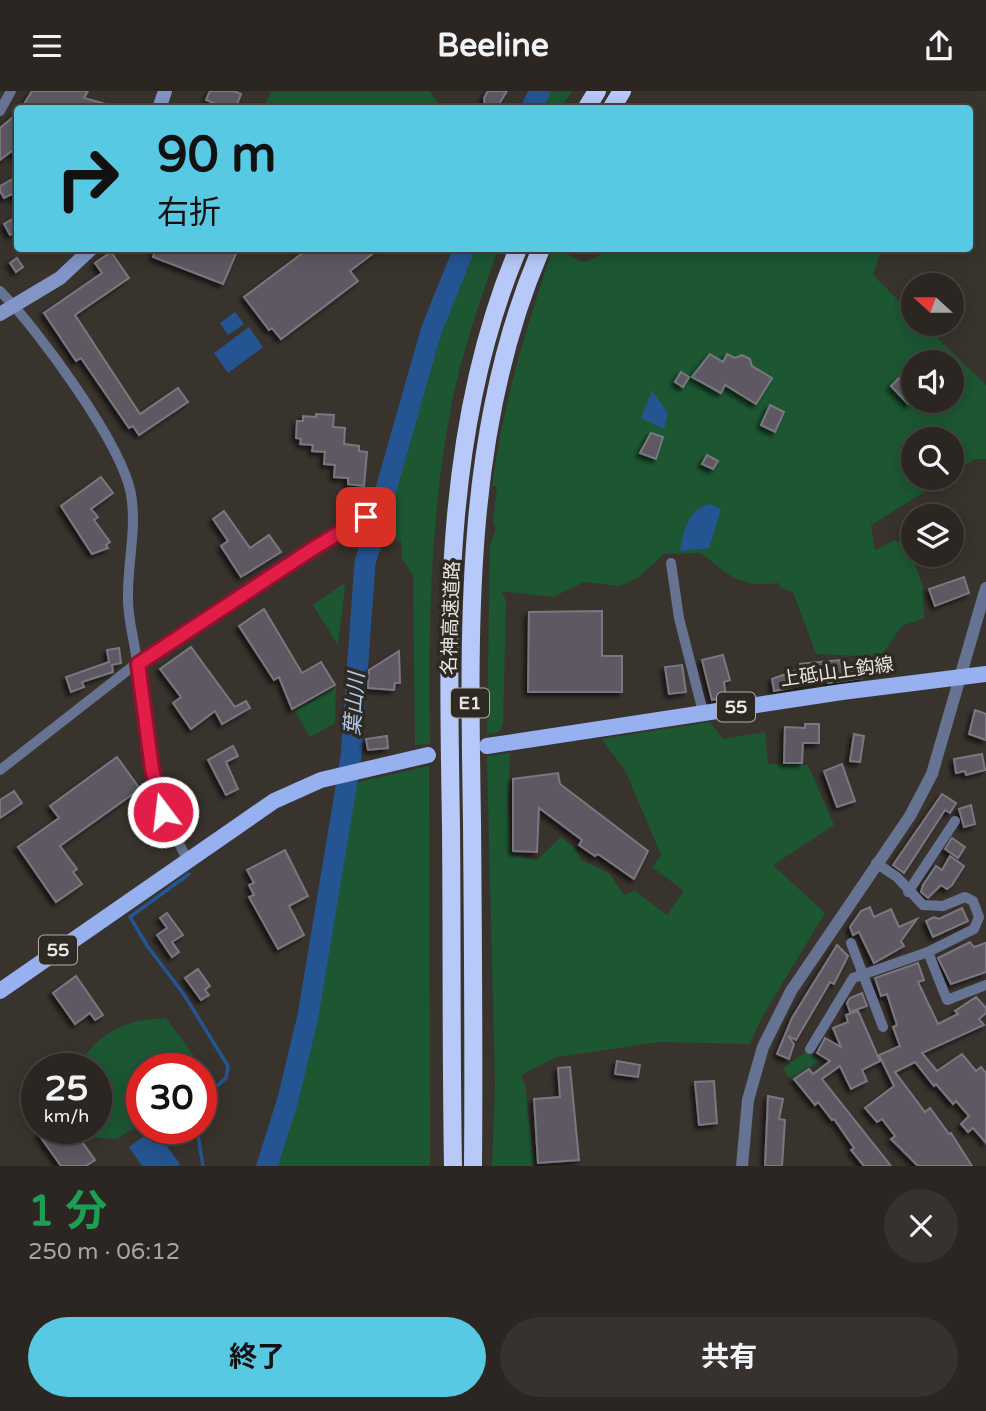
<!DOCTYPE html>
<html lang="ja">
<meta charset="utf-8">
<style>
body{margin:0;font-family:"Varela Round","Noto Sans JP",sans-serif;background:#37322f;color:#f1f3f6;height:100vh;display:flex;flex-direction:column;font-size:26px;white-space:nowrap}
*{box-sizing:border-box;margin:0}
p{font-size:23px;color:#a6a5a5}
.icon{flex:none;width:38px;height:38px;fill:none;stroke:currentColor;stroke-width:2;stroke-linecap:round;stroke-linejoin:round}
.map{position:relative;height:1075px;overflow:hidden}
.details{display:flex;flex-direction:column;background:#2b2622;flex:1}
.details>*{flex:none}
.top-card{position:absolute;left:14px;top:14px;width:959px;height:147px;border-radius:7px;box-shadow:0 4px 18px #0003,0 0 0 2px #474340;background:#57c9e2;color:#111;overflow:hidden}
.needle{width:46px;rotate:291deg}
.buttons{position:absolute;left:901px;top:182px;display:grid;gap:14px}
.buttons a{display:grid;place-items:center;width:63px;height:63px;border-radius:50%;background:#2b2622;box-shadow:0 4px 18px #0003,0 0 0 2px #474340;font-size:35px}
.speed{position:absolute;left:21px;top:962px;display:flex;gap:14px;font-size:35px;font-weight:700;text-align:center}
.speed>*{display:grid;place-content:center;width:91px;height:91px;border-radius:50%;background:#2b2622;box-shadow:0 4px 18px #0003,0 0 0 2px #474340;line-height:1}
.speed small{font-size:18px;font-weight:400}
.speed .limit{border:10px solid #d22;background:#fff;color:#111}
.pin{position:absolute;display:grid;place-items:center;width:60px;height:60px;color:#fff;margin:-30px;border-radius:14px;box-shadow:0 4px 10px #0006}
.me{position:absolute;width:77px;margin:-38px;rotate:345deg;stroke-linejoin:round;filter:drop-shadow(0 0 5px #0008)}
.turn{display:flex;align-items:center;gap:24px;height:147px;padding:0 28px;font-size:32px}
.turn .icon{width:91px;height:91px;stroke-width:2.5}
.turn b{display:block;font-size:49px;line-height:60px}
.round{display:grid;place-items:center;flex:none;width:74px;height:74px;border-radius:37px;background:#37322f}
.head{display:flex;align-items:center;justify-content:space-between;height:119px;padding:0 28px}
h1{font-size:42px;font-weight:700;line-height:52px;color:#1e9e55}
.primary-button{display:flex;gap:14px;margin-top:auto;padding:14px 28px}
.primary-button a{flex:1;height:80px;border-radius:42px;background:#57c9e2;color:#111;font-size:28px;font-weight:700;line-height:80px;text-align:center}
.primary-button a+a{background:#37322f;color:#f1f3f6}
header{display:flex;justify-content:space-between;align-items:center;height:91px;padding:0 28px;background:#2b2622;font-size:32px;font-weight:700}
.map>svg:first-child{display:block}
</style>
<header><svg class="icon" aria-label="menu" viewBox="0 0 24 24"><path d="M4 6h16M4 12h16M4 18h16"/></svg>Beeline<svg class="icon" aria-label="share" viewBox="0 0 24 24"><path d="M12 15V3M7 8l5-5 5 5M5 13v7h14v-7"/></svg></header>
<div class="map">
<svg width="986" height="1075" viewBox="0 0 986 1075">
<defs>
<filter id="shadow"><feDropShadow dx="-3.5" dy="3.5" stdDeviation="2" flood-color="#0009"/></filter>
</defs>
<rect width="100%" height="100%" fill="#39332d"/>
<!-- green -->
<g fill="#1c5732" fill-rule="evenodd">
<polygon points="271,0 429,0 439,13 438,18 264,17"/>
<polygon points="547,0 572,0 561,17 537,17"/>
<path d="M469,158H498C480,208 463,259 452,311C430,423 428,539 430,653L415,654L413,484L402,467L401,450L385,448L381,461L372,460L398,384L407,338L435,247Z"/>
<path d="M553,158C583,164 575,183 607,158H881L873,184L913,224L914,233H923L986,294V368H975L952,382V348H914V387H947L871,434L875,459L895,449L908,456L923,495L924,527L902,535L880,566L816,563L793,501L781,497L779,492C740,497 730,485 701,462L664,463L639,486L620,495L584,491L553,506L502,500L506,510L503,633L499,641L487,643L490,454L496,437L493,431L497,395H492C503,313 526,236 553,158ZM914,271H952V310H914Z"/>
<polygon points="343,493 345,495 338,554 313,514"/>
<polygon points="336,596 335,632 310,646 295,620"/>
<polygon points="710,631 723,648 765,641 768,673 808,674 834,734 773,774 825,822 762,926 750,953 660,951 557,966 521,984 525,993 534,1075 492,1075 495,993 487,665 510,662 508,714 511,764 537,769 561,746 577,759 581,769 609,782 624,804 635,800 667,824 684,800 652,776 661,764 626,681 602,648"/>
<polygon points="429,675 430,1075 274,1075 316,930 350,693"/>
<path d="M166,927L197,969V978H142V1033L116,1048L96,1047L90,1038H96V978H76C99,941 122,929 166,927Z"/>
<polygon points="807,960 820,970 790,988 783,977"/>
</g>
<!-- water -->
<g fill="#245592">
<polygon points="235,221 244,233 228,244 220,232"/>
<polygon points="249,236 263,256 228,282 214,262"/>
<polygon points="652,300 668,322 664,338 641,327"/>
<path d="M710,413L721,418L709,457L680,460C684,440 687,418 710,413Z"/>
<polygon points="154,1038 180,1073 177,1075 142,1075 129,1056"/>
</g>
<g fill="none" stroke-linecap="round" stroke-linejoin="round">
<!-- stream -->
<g stroke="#245592" stroke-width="3.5">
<polyline points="189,783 130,826 148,856 183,902 228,975 226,987 201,1009"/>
<polyline points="197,1038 203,1075"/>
</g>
<!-- river -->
<g stroke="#245592" stroke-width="21">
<polyline points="531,18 540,0"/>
<polyline points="267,1075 288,1008 308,925 351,666 365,472 431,240 464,158"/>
</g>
</g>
<!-- building -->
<g fill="#5d5962" stroke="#7a7780" stroke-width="2" filter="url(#shadow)">
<polygon points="32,0 88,0 84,7 113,15 113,18 21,18"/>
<polygon points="210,0 234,0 241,3 235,18 214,18 216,13 206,9"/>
<polygon points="488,0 507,0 496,18 485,18 484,7"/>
<polygon points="18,22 18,68 12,60 0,69 0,37"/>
<polygon points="18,85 18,112 12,103 4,107 0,100 0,95"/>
<polygon points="18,125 18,140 10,144 4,133"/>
<polygon points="156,158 238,158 223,193 153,166"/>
<polygon points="308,158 379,158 350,180 358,190 281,248 272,237 269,239 244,206"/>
<polygon points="111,161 129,187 75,224 140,323 178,297 188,311 139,344 133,335 129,337 81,267 76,270 44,222 102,182 95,172"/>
<polygon points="17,167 23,176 16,181 10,172"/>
<polygon points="710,263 723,271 727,263 735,267 742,264 750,268 752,275 772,287 756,313 725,294 721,302 692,286"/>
<polygon points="914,279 914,308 908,313 891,295 899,287 902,290"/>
<polygon points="681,281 689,286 683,296 675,291"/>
<polygon points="770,314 784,321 775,341 761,334"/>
<polygon points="316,323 334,324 333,336 345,337 344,353 359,355 359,360 367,361 364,395 348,393 348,387 334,386 335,374 324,373 325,361 312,360 313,354 300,353 301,348 296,347 297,330 303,330 303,325 316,326"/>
<polygon points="651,342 663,346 656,368 640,362"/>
<polygon points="707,364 718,370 713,378 702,373"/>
<polygon points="101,386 113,402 91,418 98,426 94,429 110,451 106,454 108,457 92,463 61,415"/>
<polygon points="224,420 250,457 269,444 281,461 241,486 221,455 228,450 213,428"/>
<polygon points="964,486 969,502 935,515 929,498"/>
<polygon points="264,518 302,582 321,571 335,594 292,618 279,586 274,589 239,535"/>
<polygon points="602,520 602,565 622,565 622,601 528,601 529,521"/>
<polygon points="191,556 235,616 246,610 250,617 222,633 215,620 191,638 173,612 181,606 160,578"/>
<polygon points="119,557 121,572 112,574 113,581 82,591 84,596 71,601 66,586 109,571 107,559"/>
<polygon points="399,560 400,592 395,592 394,599 368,597 369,579"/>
<polygon points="723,564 730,589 724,591 726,606 712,609 702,569"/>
<polygon points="840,569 841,575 861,572 862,587 828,592 827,589 774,600 772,588 800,578 800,573"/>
<polygon points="682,574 686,601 669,603 665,576"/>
<polygon points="975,619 986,623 986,649 969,643"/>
<polygon points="805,633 819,633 819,652 803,652 802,672 784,672 785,636 805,637"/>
<polygon points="854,643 864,645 860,671 850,670"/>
<polygon points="387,645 388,657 368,659 366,648"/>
<polygon points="233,655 238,665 226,671 238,698 226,704 208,669"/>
<polygon points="982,663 985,679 966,684 965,680 956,682 954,668"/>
<polygon points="117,666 140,698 60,755 77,778 73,781 82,793 56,811 18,756 59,727 50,715"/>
<polygon points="842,673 855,710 837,716 824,680"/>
<polygon points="558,682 560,693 648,760 634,788 598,763 595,765 579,754 582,749 539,717 537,761 513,760 513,688"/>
<polygon points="14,700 22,712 0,727 0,709"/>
<polygon points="942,703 956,712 950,722 945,719 904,782 893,774"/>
<polygon points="971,714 975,733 964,736 959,718"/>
<polygon points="952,747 965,756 958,767 945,758"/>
<polygon points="285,759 308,805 289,815 304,844 278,858 249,806 254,804 249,794 254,792 247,779"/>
<polygon points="950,765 964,775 952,794 947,798 941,794 928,807 921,801 923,794 936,775 942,779"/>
<polygon points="870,816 874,826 891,818 899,836 917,828 901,850 904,855 874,872 859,841 853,844 850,836 861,820"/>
<polygon points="962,817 968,830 933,846 926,830 934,826 939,828"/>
<polygon points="167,822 183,844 172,851 179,861 172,866 157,844 167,837 160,827"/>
<polygon points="970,851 974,856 986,852 986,881 951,893 938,867"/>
<polygon points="837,854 848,865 834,893 830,891 796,949 788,945 794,953 789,968 777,963 792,927"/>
<polygon points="918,872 924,889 918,891 938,933 958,923 955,920 976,906 986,917 986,922 979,928 984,934 922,962 937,980 962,963 976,980 981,976 986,982 986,1052 973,1037 968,1041 961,1033 969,1025 956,1010 953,1013 936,993 934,995 915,971 895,981 925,1021 930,1017 949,1043 951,1042 972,1075 918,1075 891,1048 895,1045 882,1028 877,1031 865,1017 894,995 879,964 900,955 893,936 897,934 887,903 881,905 875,887"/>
<polygon points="198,878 210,895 205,899 209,904 201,909 185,887"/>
<polygon points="76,885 103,924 95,929 90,922 75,933 53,902"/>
<polygon points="862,902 867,915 850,921 847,912 850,907"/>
<polygon points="858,920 880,970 862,979 867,990 851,998 840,975 822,988 891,1075 864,1075 851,1059 854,1057 834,1028 832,1029 818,1011 815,1014 794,988 809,978 813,983 830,970 817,962 825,947 841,956 833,937 848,931 846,924"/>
<polygon points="617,970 640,974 638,986 615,983"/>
<polygon points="570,976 579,1069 538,1072 534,1008 560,1006 558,977"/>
<polygon points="714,990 717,1032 699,1034 695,991"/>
<polygon points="768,1005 783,1008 779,1028 785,1029 782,1075 765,1075"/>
<polygon points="47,1038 73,1038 95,1069 86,1075 61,1075 39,1044"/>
</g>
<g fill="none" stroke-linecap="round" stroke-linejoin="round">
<!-- minor -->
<g stroke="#667392" stroke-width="10">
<polyline points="0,20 11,0"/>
<path d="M0,200C37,237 122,353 131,403C137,439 127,473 128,509C128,530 135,551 137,572C146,645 151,704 188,770"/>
<polyline points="671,472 679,527 703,621"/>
<polyline points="0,679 146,565 366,426"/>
<polyline points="908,801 955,730"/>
<polyline points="851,852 883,936"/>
<polyline points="928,861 947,909 986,894"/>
<polyline points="810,958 853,887 928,861 974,838 979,826 973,810 965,806 943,815 923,814 897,786 876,772"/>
</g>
<!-- tertiary -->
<polyline stroke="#667392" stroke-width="12" points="742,1075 748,1009 763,956 791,900 910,725 932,683 986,497"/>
<!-- secondary -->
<g stroke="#8295c7" stroke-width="14">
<polyline points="159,18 165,0"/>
<polyline points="0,223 60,187 91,158"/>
</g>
<!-- primary -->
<g stroke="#97b0f0" stroke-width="16">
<polyline points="487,655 842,601 986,583"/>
<polyline points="0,900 274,710 321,689 428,664"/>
</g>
<!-- motorway -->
<g stroke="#b7c9f8" stroke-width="18">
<polyline points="586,18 597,0"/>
<polyline points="611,18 622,0"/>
<path d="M453,1075C451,962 452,849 451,736C448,542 441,340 518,158"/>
<path d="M473,1075C474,960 473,846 472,731C469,538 463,338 541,158"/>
</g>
</g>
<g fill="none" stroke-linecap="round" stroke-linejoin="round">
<!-- route casing -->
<g stroke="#92132f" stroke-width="18">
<polyline id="route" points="163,721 152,678 138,573 314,457 366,426"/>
</g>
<!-- route -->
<use href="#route" stroke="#e11d48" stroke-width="12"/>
</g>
<g text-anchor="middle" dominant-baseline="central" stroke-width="7" stroke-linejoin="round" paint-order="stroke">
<!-- shield labels -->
<g fill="#2f2923" stroke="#b1ada8" stroke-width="2">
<rect x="451" y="597.5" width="38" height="29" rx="5"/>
<rect x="717" y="601.5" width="38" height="29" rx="5"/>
<rect x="39" y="844.5" width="38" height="29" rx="5"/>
</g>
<g font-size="18" font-weight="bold" fill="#e9e5e1">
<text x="470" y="612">E1</text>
<text x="736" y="616">55</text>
<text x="58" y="859">55</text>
</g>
<!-- street labels -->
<g font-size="19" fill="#e9e5e1" stroke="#2f2923">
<text transform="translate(451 527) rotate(-88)">名神高速道路</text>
<text transform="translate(837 581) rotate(-8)">上砥山上鈎線</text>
</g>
<!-- water labels -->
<g font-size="21" font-style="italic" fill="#afcaed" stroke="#2f2923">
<text transform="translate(355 613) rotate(-86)">葉山川</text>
</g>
</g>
</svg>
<div class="buttons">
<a><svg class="needle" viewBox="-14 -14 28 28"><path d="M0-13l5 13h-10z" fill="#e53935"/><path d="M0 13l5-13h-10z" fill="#a6a5a5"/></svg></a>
<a><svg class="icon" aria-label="sound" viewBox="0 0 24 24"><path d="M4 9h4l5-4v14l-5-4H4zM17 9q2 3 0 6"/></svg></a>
<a><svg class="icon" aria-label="search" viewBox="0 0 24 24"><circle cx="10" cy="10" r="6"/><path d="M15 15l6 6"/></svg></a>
<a><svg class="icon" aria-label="layers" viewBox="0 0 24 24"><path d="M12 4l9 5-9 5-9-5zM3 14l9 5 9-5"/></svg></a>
</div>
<div class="speed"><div>25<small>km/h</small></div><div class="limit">30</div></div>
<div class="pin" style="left:366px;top:426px;background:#d93025"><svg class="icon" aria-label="arrive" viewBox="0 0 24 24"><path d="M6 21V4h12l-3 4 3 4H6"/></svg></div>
<svg class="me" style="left:163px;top:721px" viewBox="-20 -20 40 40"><circle r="17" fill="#e11d48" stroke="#fff" stroke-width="3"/><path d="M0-11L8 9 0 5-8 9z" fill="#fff"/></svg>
<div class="top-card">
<div class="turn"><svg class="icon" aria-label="right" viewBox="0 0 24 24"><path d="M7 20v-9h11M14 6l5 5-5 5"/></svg><div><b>90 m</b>右折</div></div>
</div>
</div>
<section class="details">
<div class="head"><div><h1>1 分</h1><p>250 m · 06:12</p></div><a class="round"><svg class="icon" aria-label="close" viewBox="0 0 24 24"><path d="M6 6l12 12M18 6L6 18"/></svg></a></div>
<div class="primary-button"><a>終了</a><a>共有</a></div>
</section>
